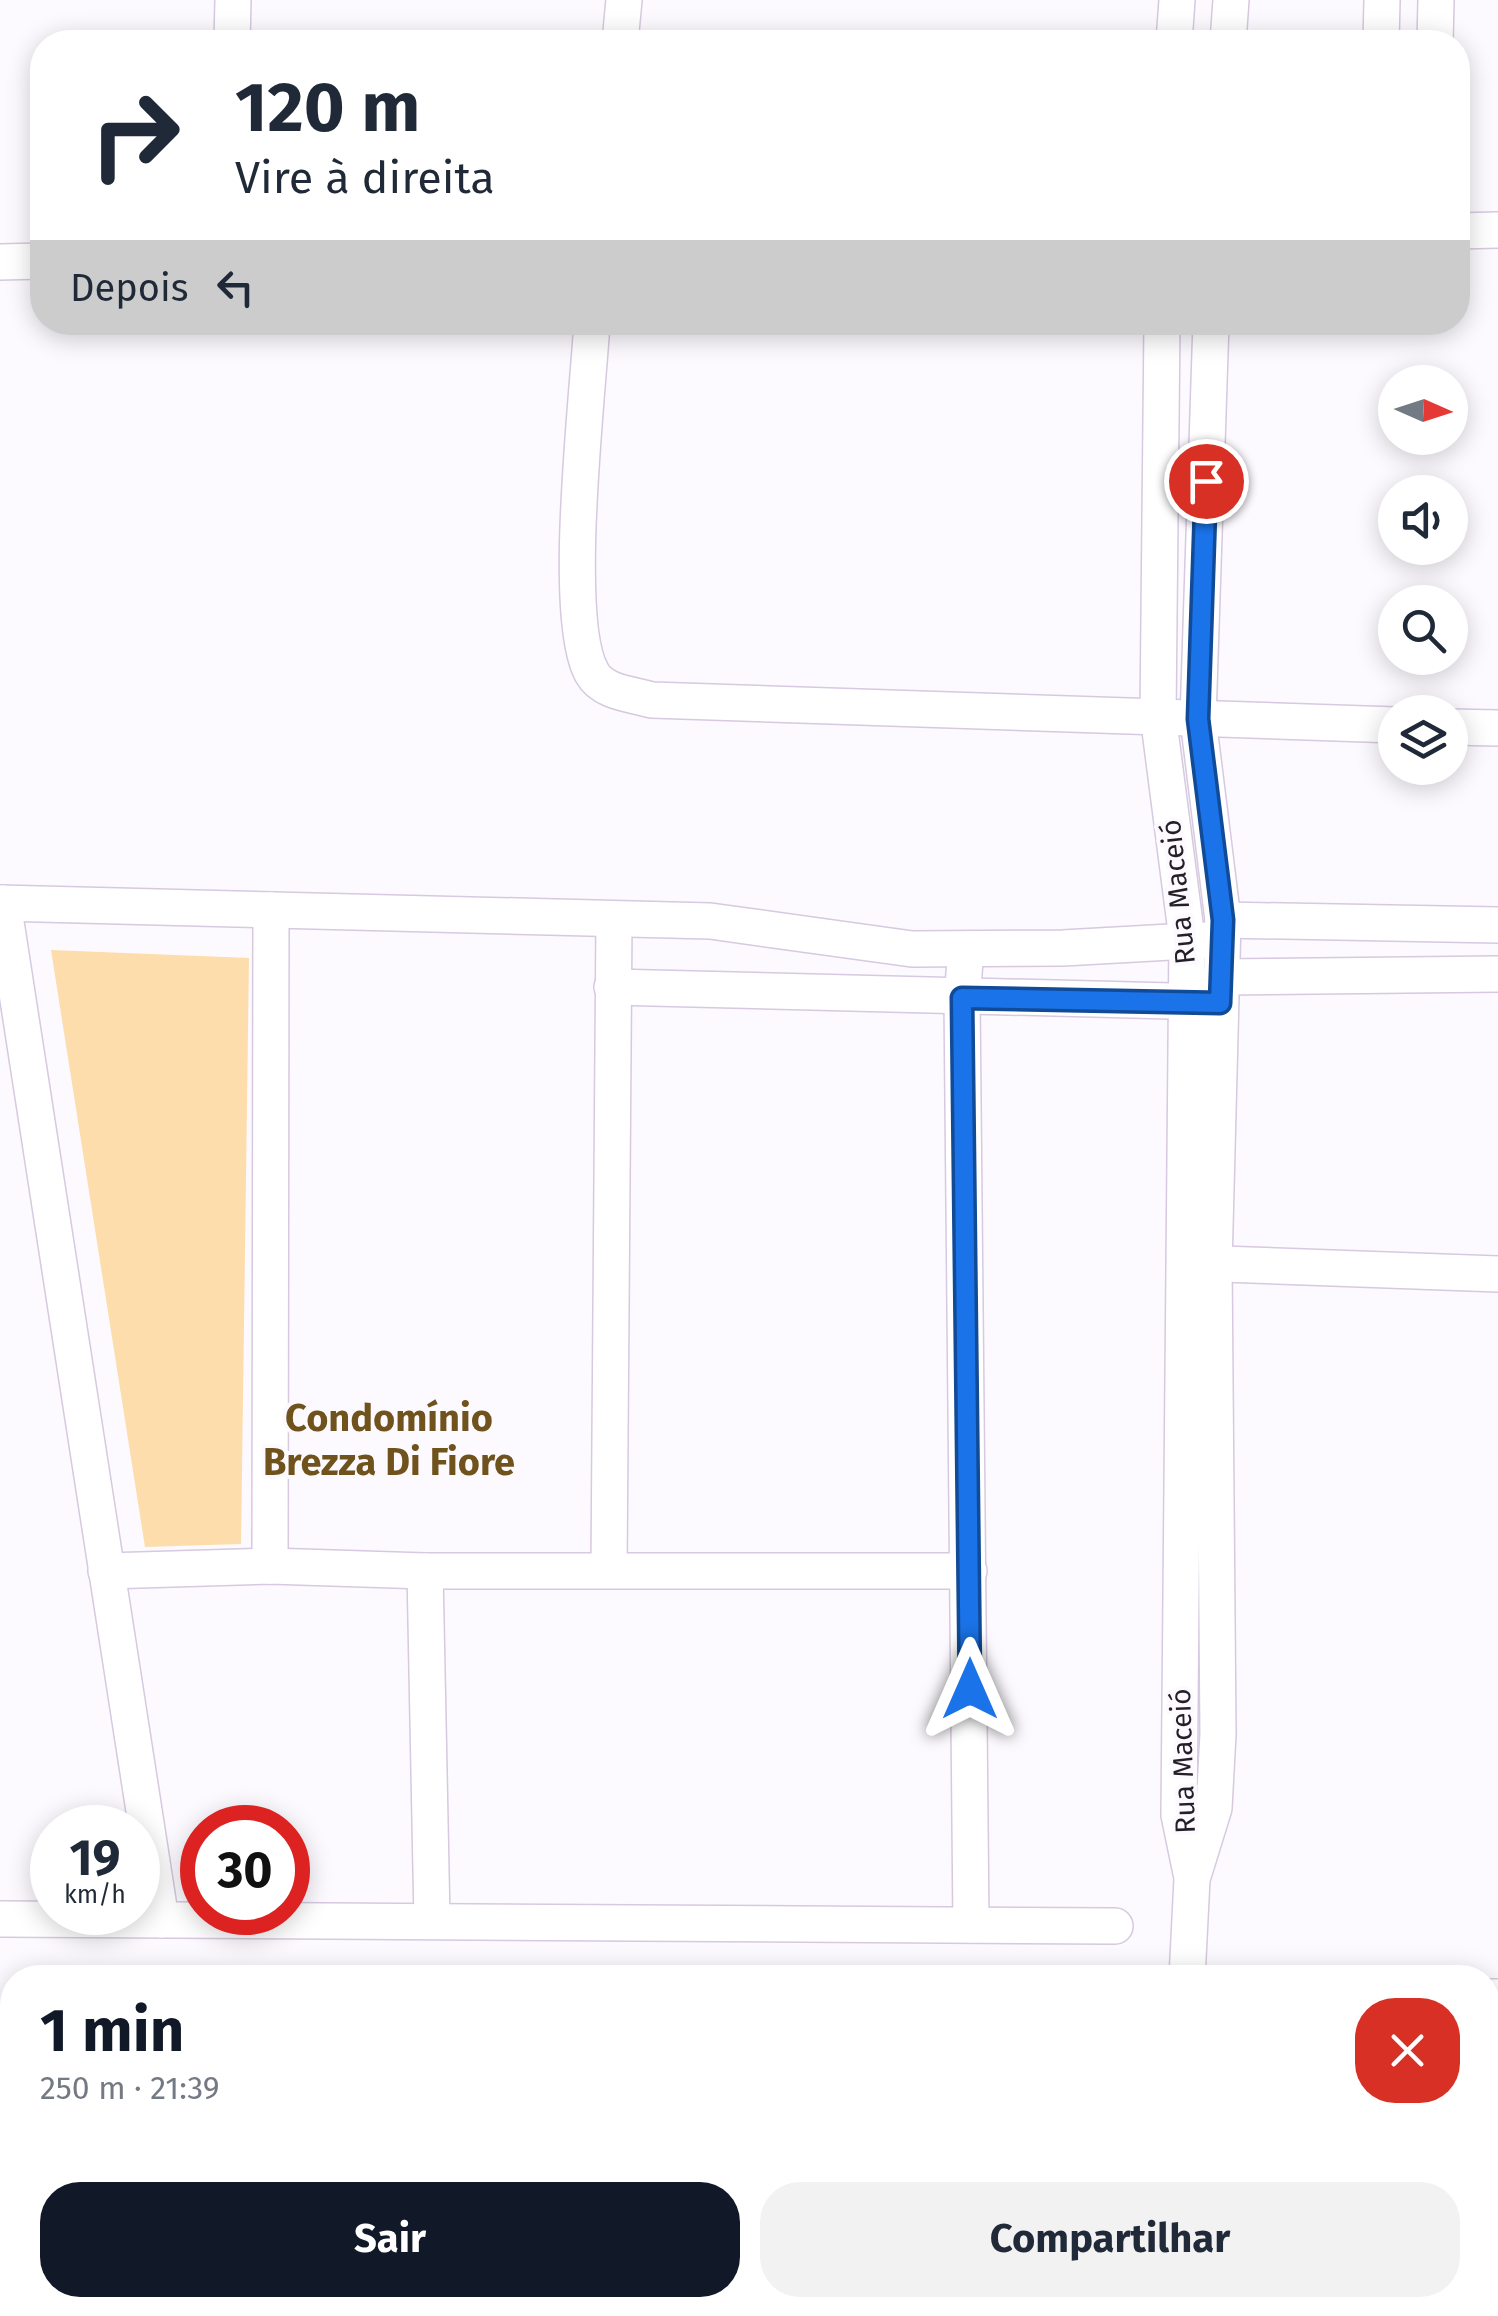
<!DOCTYPE html>
<html lang="pt">
<meta charset="utf-8">
<style>
body{margin:0;font-family:"Fira Sans",sans-serif;background:#f2f2f3;color:#1f2937;height:100vh;display:flex;flex-direction:column;font-size:38px;white-space:nowrap}
*{box-sizing:border-box;margin:0}
p{font-size:32px;color:#747a83}
.icon{flex:none;width:55px;height:55px;fill:none;stroke:currentColor;stroke-width:2;stroke-linecap:round;stroke-linejoin:round}
.map{position:relative;flex:1;overflow:hidden}
.details{position:absolute;left:0px;top:1965px;width:1500px;height:352px;display:flex;flex-direction:column;background:#fff;border-radius:40px 40px 0 0;box-shadow:0 5px 25px #0003}
.details>*{flex:none}
.top-card{position:absolute;left:30px;top:30px;width:1440px;height:305px;border-radius:40px;box-shadow:0 5px 25px #0003;background:#fff;color:#1f2937;overflow:hidden}
.needle{width:65px;rotate:93deg}
.tools{position:absolute;left:1378px;top:365px;display:grid;gap:20px}
.tools a{display:grid;place-items:center;width:90px;height:90px;border-radius:50%;background:#fff;box-shadow:0 5px 25px #0003;font-size:50px}
.speed{position:absolute;left:30px;top:1805px;display:flex;gap:20px;font-size:50px;font-weight:700;text-align:center}
.speed>*{display:grid;place-content:center;width:130px;height:130px;border-radius:50%;background:#fff;box-shadow:0 5px 25px #0003;line-height:1}
.speed small{font-size:25px;font-weight:400}
.speed .limit{border:15px solid #d22;background:#fff;color:#111}
.pin{position:absolute;display:grid;place-items:center;width:85px;height:85px;color:#fff;margin:-42px;border:5px solid #fff;border-radius:50%;box-shadow:0 2px 10px #0007}
.me{position:absolute;width:110px;margin:-55px;rotate:0deg;stroke-linejoin:round;filter:drop-shadow(0 0 8px #0008)}
.turn{display:flex;align-items:center;gap:35px;height:210px;padding:0 40px;font-size:45px}
.turn .icon{width:130px;height:130px;stroke-width:2.5}
.turn b{display:block;font-size:70px;line-height:85px}
.then{display:flex;align-items:center;height:95px;padding:0 40px;background:#0003;gap:20px;font-size:38px}
.round{display:grid;place-items:center;flex:none;width:105px;height:105px;border-radius:40px;background:#f2f2f3}
.head{display:flex;align-items:center;justify-content:space-between;height:170px;padding:0 40px}
h1{font-size:60px;font-weight:700;line-height:75px;color:#111827}
.button{display:flex;gap:20px;margin-top:auto;padding:20px 40px}
.button a{flex:1;height:115px;border-radius:40px;background:#111827;color:#fff;font-size:40px;font-weight:700;line-height:115px;text-align:center}
.button a+a{background:#f2f2f3;color:#1f2937}
.map>svg:first-child{display:block}
</style>
<div class="map">
<svg width="1498" height="2316" viewBox="0 0 1498 2316">
<rect width="100%" height="100%" fill="#fcfafe"/>
<!-- green -->
<polygon fill="#fdddac" points="51,950 249,958 241,1544 145,1547"/>
<g fill="none" stroke-linecap="round" stroke-linejoin="round">
<!-- minor casing -->
<g stroke="#d6c9e0" stroke-width="38">
<g id="minor">
<polyline points="232,42 233,0"/>
<polyline points="620,42 624,0"/>
<polyline points="1174,42 1177,0"/>
<polyline points="1228,42 1231,0"/>
<polyline points="1381,42 1382,0"/>
<polyline points="1435,42 1436,0"/>
<polyline points="1458,231 1498,230"/>
<polyline points="0,262 42,261"/>
<path d="M592,322C588,394 561,619 592,673C603,693 632,694 652,700L1395,725"/>
<polyline points="1162,322 1158,715 1187,939 1179,1815 1191,1873"/>
<polyline points="1450,727 1498,728"/>
<polyline points="0,903 710,921 912,949 1063,948 1206,940"/>
<polyline points="3,903 161,1920"/>
<polyline points="1223,920 1498,925"/>
<polyline points="966,949 962,998 971,1925"/>
<polyline points="1221,977 1498,974"/>
<polyline points="612,987 1211,1002"/>
<polyline points="1194,1263 1498,1274"/>
<polyline points="270,1566 271,910"/>
<polyline points="609,1569 614,920"/>
<polyline points="106,1571 270,1566 425,1571 969,1571"/>
<polyline points="425,1571 432,1921"/>
<polyline points="0,1919 1115,1926"/>
<polyline points="1187,1978 1192,1879 1214,1808 1218,1734 1214,1265 1223,920 1198,719 1211,322"/>
<polyline points="1488,1997 1498,1997"/>
<polyline points="0,2130 12,2130"/>
<polyline points="1143,2316 1145,2305"/>
</g>
</g>
<!-- minor -->
<use href="#minor" stroke="#fff" stroke-width="35"/>
</g>
<g fill="none" stroke-linecap="round" stroke-linejoin="round">
<!-- route casing -->
<g stroke="#114b97" stroke-width="25">
<polyline id="route" points="970,1689 962,998 1220,1003 1223,920 1198,719 1206,481"/>
</g>
<!-- route -->
<use href="#route" stroke="#1a73e8" stroke-width="18"/>
</g>
<g text-anchor="middle" dominant-baseline="central" stroke-width="8" stroke-linejoin="round" paint-order="stroke">
<!-- street labels -->
<g font-size="28" fill="#231e27" stroke="#fcfafe">
<text transform="translate(1178 892) rotate(-96)">Rua Maceió</text>
<text transform="translate(1183 1761) rotate(-92)">Rua Maceió</text>
</g>
<!-- district labels -->
<g font-size="38" font-weight="bold" fill="#70521c" stroke="#fcfafe">
<text x="389" y="1418">Condomínio<tspan x="389" dy="44">Brezza Di Fiore</tspan></text>
</g>
</g>
</svg>
<div class="tools">
<a><svg class="needle" viewBox="-14 -14 28 28"><path d="M0-13l5 13h-10z" fill="#e53935"/><path d="M0 13l5-13h-10z" fill="#747a83"/></svg></a>
<a><svg class="icon" aria-label="sound" viewBox="0 0 24 24"><path d="M4 9h4l5-4v14l-5-4H4zM17 9q2 3 0 6"/></svg></a>
<a><svg class="icon" aria-label="search" viewBox="0 0 24 24"><circle cx="10" cy="10" r="6"/><path d="M15 15l6 6"/></svg></a>
<a><svg class="icon" aria-label="layers" viewBox="0 0 24 24"><path d="M12 4l9 5-9 5-9-5zM3 14l9 5 9-5"/></svg></a>
</div>
<div class="speed"><div>19<small>km/h</small></div><div class="limit">30</div></div>
<div class="pin" style="left:1206px;top:481px;background:#d93025"><svg class="icon" aria-label="arrive" viewBox="0 0 24 24"><path d="M6 21V4h12l-3 4 3 4H6"/></svg></div>
<svg class="me" style="left:970px;top:1689px" viewBox="-20 -20 40 40"><path d="M0-17L14 15 0 8-14 15z" fill="#1a73e8" stroke="#fff" stroke-width="4"/></svg>
<div class="top-card">
<div class="turn"><svg class="icon" aria-label="right" viewBox="0 0 24 24"><path d="M7 20v-9h11M14 6l5 5-5 5"/></svg><div><b>120 m</b>Vire à direita</div></div>
<div class="then">Depois<svg class="icon" aria-label="left" viewBox="0 0 24 24"><path d="M17 20v-9H6M10 6l-5 5 5 5"/></svg></div>
</div>
<section class="details">
<div class="head"><div><h1>1 min</h1><p>250 m · 21:39</p></div><a class="round" style="background:#d93025;color:#fff"><svg class="icon" aria-label="close" viewBox="0 0 24 24"><path d="M6 6l12 12M18 6L6 18"/></svg></a></div>
<div class="button"><a>Sair</a><a>Compartilhar</a></div>
</section>
</div>
